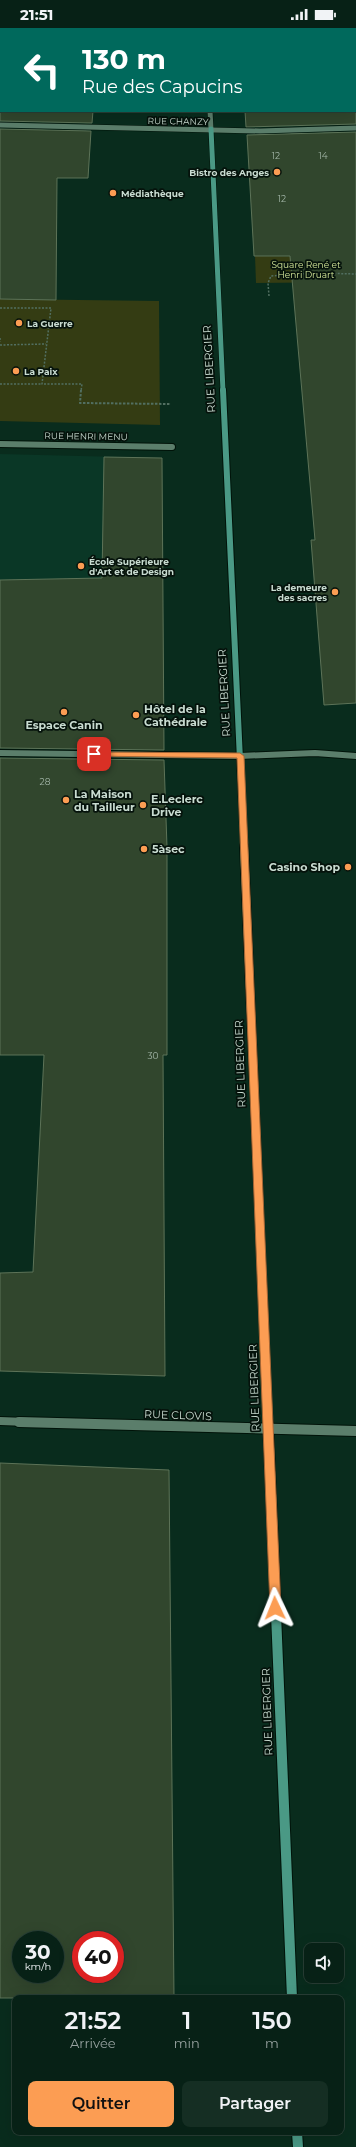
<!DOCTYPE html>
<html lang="fr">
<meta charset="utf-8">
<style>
body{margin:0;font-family:Montserrat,sans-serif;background:#152e23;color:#f1f3f6;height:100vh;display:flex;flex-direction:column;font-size:15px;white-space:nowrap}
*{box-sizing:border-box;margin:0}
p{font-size:13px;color:#98a3a1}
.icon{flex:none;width:22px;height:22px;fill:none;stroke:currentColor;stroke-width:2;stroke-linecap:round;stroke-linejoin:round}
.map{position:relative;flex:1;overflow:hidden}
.side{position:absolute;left:12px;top:1967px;width:332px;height:140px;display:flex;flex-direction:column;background:#072116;border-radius:8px;box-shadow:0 4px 16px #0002,0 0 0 1px #283e35}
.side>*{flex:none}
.guide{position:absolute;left:0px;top:0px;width:356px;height:84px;box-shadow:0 4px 16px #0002,0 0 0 1px #283e35;background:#00695c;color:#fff;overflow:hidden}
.tools{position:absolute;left:304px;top:1915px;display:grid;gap:8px}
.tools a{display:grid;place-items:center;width:40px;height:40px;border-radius:8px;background:#072116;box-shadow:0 4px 16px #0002,0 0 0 1px #283e35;font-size:20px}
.speed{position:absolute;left:12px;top:1903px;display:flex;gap:8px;font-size:20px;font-weight:700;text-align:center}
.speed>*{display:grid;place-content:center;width:52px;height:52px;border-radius:50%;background:#072116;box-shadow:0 4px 16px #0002,0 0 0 1px #283e35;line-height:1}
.speed small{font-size:10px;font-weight:400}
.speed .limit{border:6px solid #d22;background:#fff;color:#111}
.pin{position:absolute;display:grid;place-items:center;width:34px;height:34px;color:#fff;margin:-17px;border-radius:8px;box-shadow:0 2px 6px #0006}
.me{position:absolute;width:44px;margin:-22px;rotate:358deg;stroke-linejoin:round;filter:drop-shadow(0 0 3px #0008)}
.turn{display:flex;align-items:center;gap:14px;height:84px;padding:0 16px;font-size:18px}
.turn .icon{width:52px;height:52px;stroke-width:2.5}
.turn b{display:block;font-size:28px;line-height:34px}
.eta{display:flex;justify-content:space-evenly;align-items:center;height:68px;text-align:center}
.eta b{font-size:24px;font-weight:600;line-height:28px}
.primary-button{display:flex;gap:8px;margin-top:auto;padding:8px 16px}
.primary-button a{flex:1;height:46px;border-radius:8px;background:#fc9d53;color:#111;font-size:16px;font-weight:600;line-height:46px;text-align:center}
.primary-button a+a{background:#152e23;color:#f1f3f6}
.status{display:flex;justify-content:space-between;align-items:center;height:28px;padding:0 20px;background:#072116;direction:ltr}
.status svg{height:11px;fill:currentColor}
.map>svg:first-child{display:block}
</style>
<div class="status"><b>21:51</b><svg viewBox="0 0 49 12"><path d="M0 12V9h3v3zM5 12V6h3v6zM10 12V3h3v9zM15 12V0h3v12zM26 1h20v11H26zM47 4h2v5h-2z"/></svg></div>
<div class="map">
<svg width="356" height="2119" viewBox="0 0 356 2119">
<rect width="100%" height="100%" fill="#092c1d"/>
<!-- built -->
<polygon fill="#0a3726" points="0,426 161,430 162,581 0,584"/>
<!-- green -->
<g fill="#343c13">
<polygon points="255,228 356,229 356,254 256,255"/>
<polygon points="0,271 159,273 160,397 0,393"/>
</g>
<!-- building -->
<g fill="#31462d" stroke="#5d7358" fill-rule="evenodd">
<polygon points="0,83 93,83 92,95 0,93"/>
<polygon points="245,83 356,83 356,96 246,99"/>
<polygon points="0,101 91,103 88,150 57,150 56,272 0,271"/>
<polygon points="356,104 356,675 324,677 311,512 315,512 290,228 254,228 247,107"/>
<polygon points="104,429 162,430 164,722 0,720 0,552 102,550"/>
<polygon points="0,730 164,732 167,819 167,1027 163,1027 165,1348 0,1343 0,1245 33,1244 44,1027 0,1027"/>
<path d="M0,1435L169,1442L174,1970H0ZM21,1912H55V1946H21ZM81,1912H115V1946H81Z"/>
</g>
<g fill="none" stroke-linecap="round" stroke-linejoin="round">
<!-- lane casing -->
<g stroke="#001309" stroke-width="6">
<polyline id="lane" points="210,83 211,101"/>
</g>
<!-- street-far3 casing -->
<g stroke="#001309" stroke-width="6">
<polyline id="street-far3" points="0,97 260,103 356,100"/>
</g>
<!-- street-far2 casing -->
<g stroke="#001309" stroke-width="8">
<g id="street-far2">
<polyline points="0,416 172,419"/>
<polyline points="0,725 240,728 315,725 356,728"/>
</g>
</g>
<!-- street-far1 casing -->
<g stroke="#001309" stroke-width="10">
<polyline id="street-far1" points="0,1393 54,1395"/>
</g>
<!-- street casing -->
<g stroke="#001309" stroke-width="12">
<polyline id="street" points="19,1394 356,1403"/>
</g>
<!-- secondary-far3 casing -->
<g stroke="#001309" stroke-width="6">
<polyline id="secondary-far3" points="211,101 223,363"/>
</g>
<!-- secondary-far2 casing -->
<g stroke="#001309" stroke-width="8">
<polyline id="secondary-far2" points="223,362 244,819"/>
</g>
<!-- secondary-far1 casing -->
<g stroke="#001309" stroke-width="10">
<polyline id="secondary-far1" points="244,818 268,1395"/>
</g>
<!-- secondary casing -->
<g stroke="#001309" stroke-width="12">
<g id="secondary">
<polyline points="268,1394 292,1970"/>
<polyline points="297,2104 298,2119"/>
</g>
</g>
<!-- path-far1 -->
<g stroke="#526f61" stroke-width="1.5" stroke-dasharray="2 1.5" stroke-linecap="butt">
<polyline points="269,268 268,255 271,248 314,245 356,246"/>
<polyline points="0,280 51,280 42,356 82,356 81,363"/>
<polyline points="0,310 0,314"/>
<polyline points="0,317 46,316"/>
<polyline points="0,356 41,356"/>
</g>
<!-- path -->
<polyline stroke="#526f61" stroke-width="2" stroke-dasharray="2.5 1.5" stroke-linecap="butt" points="81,362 80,375 171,376"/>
<!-- lane -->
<use href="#lane" stroke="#5b7e6b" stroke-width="5"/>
<!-- street-far3 -->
<use href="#street-far3" stroke="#5b7e6b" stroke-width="5"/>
<!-- street-far2 -->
<use href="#street-far2" stroke="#5b7e6b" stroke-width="6"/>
<!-- street-far1 -->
<use href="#street-far1" stroke="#5b7e6b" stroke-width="8"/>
<!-- street -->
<use href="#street" stroke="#5b7e6b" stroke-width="10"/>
<!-- secondary-far3 -->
<use href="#secondary-far3" stroke="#4a9985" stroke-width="5"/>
<!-- secondary-far2 -->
<use href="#secondary-far2" stroke="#4a9985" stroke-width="6"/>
<!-- secondary-far1 -->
<use href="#secondary-far1" stroke="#4a9985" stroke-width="8"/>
<!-- secondary -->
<use href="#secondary" stroke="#4a9985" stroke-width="10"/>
</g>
<!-- route -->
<polygon fill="#fc9d53" stroke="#a46636" points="94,724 240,725 244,728 281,1580 279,1584 275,1586 271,1584 270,1580 237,730 91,728 91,725"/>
<!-- markers -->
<g fill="#fc9d53" stroke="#05120b" stroke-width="1.5">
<circle cx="277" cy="144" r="4"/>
<circle cx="113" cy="165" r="4"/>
<circle cx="19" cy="295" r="4"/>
<circle cx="16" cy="343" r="4"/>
<circle cx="81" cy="538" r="4"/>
<circle cx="335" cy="564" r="4"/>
<circle cx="64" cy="684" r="4"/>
<circle cx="136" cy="687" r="4"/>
<circle cx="66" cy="772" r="4"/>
<circle cx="143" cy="777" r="4"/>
<circle cx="144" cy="821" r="4"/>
<circle cx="348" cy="839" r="4"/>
</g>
<g text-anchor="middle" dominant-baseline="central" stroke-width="3.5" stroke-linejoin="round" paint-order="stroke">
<!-- far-street labels -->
<g font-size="9" fill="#c9dcd1" stroke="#05120b">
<text transform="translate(178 93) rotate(1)">RUE CHANZY</text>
<text transform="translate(86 408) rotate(1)">RUE HENRI MENU</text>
</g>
<!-- number labels -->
<g font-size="9" fill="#a3b6a8">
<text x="276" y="127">12</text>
<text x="323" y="127">14</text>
<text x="282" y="170">12</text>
<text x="45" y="753">28</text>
<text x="153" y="1027">30</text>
</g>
<!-- far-poi labels -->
<g font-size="9" font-weight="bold" fill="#c9dcd1" stroke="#05120b" text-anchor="start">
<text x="269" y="144" text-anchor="end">Bistro des Anges</text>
<text x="121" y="165">Médiathèque</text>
<text x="27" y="295">La Guerre</text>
<text x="24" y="343">La Paix</text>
<text x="89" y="533">École Supérieure<tspan x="89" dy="10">d'Art et de Design</tspan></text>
<text x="327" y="559" text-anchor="end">La demeure<tspan x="327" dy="10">des sacres</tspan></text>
</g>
<!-- far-park labels -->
<g font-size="9" fill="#d5e89a" stroke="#05120b">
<text x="306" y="236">Square René et<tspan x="306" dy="10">Henri Druart</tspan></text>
</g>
<!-- street labels -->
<g font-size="11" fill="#c9dcd1" stroke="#05120b">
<text transform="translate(209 341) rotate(-93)">RUE LIBERGIER</text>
<text transform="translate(224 665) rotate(-93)">RUE LIBERGIER</text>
<text transform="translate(240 1036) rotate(-92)">RUE LIBERGIER</text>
<text transform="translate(254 1360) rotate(-92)">RUE LIBERGIER</text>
<text transform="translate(178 1387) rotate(2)">RUE CLOVIS</text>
<text transform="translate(267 1684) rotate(-92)">RUE LIBERGIER</text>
</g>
<!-- poi labels -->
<g font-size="11" font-weight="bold" fill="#c9dcd1" stroke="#05120b" text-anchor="start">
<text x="144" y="681">Hôtel de la<tspan x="144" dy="13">Cathédrale</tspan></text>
<text x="64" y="697" text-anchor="middle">Espace Canin</text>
<text x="74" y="766">La Maison<tspan x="74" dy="13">du Tailleur</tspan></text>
<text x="151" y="771">E.Leclerc<tspan x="151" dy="13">Drive</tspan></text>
<text x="152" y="821">5àsec</text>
<text x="340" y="839" text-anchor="end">Casino Shop</text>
</g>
</g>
</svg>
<div class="tools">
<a><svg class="icon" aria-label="sound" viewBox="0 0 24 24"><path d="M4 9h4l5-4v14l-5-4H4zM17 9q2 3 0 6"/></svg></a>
</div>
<div class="speed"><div>30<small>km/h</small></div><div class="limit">40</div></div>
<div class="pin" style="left:94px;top:726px;background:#d93025"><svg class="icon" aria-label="arrive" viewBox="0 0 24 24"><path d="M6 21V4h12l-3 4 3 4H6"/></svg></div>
<svg class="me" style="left:275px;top:1580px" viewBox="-20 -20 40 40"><path d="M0-17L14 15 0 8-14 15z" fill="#fc9d53" stroke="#fff" stroke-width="4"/></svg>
<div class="guide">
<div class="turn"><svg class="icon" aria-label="left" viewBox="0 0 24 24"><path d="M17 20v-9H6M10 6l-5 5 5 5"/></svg><div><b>130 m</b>Rue des Capucins</div></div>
</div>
<section class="side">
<div class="eta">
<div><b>21:52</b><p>Arrivée</p></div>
<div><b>1</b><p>min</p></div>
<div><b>150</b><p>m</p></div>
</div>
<div class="primary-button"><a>Quitter</a><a>Partager</a></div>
</section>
</div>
